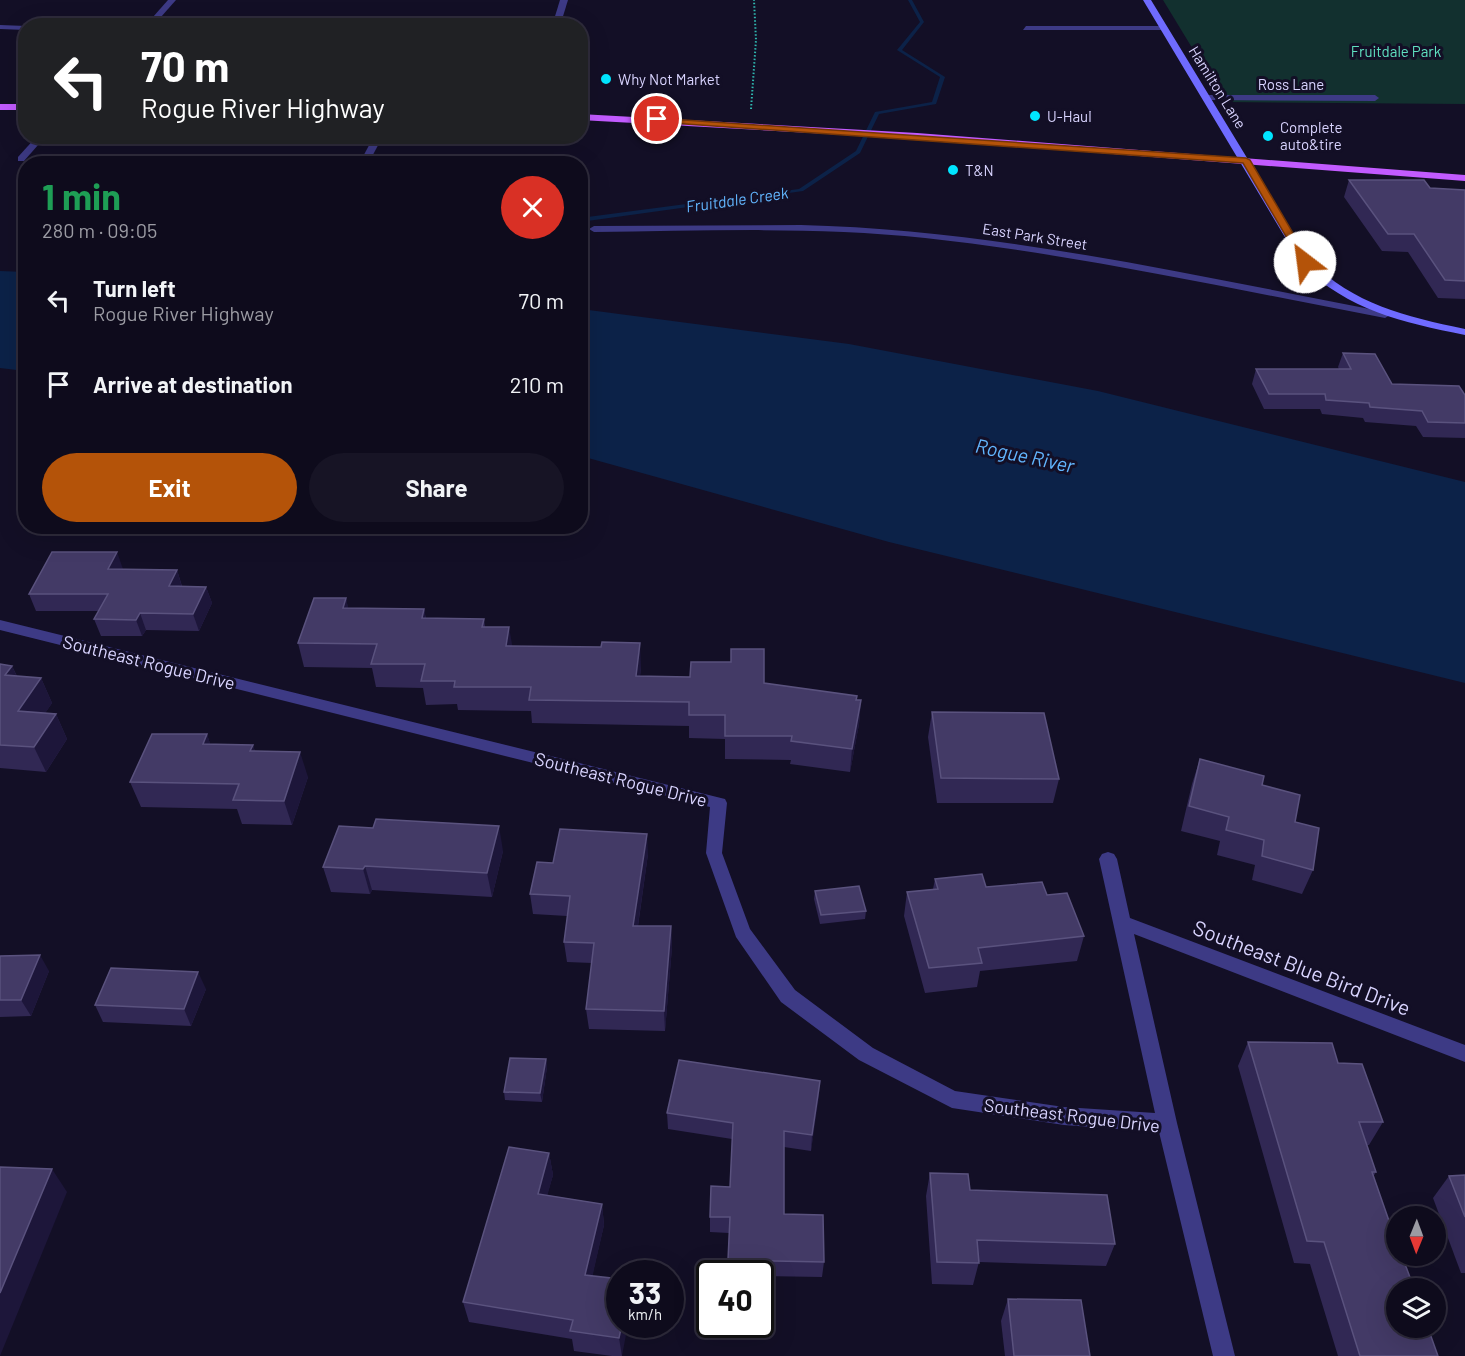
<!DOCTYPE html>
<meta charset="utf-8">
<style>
body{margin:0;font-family:Barlow,sans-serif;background:#171425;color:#f1f3f6;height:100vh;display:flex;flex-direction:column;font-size:22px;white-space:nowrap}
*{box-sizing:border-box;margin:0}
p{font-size:20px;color:#9b9ba3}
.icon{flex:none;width:33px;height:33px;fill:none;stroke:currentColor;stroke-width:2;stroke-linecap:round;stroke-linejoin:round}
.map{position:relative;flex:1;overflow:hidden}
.sheet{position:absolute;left:18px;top:156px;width:570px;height:378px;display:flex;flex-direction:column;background:#0e0b1c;border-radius:24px;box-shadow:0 6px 24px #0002,0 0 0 2px #2e2b3b}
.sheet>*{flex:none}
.hud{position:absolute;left:18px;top:18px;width:570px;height:126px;border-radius:24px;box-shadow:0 6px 24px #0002,0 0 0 2px #2e2b3b;background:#202124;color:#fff;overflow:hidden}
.needle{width:39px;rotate:181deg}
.tools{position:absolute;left:1386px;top:1206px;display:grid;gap:12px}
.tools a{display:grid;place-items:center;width:60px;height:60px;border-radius:50%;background:#0e0b1c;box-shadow:0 6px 24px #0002,0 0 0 2px #2e2b3b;font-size:30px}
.speed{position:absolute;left:606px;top:1260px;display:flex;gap:12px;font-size:30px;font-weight:700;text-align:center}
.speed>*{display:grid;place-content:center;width:78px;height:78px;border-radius:50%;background:#0e0b1c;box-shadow:0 6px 24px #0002,0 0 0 2px #2e2b3b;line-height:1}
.speed small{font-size:15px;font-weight:400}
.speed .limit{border:3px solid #111;border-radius:9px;background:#fff;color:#111}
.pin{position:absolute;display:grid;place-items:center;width:51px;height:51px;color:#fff;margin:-26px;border:3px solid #fff;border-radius:50%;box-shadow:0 2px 6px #0007}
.me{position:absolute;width:66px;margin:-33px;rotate:330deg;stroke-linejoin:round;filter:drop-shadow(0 0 4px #0008)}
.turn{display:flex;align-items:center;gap:21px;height:126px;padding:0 24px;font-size:27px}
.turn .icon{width:78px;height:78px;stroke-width:2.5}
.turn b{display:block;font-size:42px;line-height:51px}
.round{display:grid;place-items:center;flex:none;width:63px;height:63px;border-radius:32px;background:#171425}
.headline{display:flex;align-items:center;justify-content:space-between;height:102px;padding:0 24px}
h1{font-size:36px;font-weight:700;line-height:45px;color:#1e9e55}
.primary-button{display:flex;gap:12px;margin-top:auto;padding:12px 24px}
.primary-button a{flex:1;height:69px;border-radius:36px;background:#b45309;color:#fff;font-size:24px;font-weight:700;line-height:69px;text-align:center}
.primary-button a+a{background:#171425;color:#f1f3f6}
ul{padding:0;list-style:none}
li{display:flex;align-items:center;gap:18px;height:84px;padding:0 24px}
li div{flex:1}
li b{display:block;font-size:22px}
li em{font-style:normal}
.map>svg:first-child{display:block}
</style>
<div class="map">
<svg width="1465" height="1356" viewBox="0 0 1465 1356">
<rect width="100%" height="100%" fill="#130f26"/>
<!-- green -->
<polygon fill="#12302f" points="1163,0 1465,0 1465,104 1225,102"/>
<!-- water -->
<g fill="#0c2248">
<polygon points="0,271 25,272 25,371 0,368"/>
<polygon points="581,309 849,344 1098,391 1465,482 1465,683 889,542 581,456"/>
</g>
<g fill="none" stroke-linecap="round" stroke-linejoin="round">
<!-- stream -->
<polygon fill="#0c2248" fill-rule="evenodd" points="908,0 912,0 924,22 902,50 945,77 936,104 879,114 860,153 803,191 580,222 580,218 799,189 856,151 875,112 932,102 940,77 897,50 920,22"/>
<!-- path -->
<polyline stroke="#2fb8b0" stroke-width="2" stroke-dasharray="1.5 2" stroke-linecap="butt" points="751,109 756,40 754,0"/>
<!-- lane -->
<g fill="#3d3a85" fill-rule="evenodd">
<polygon points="0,25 26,26 26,30 0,29"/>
<polygon points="1026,26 1163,26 1167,28 1163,30 1023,30"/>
<polygon points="37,136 46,136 24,161 18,161 18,157"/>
<polygon points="374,136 383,136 368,164 359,164"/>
</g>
<!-- street -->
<g fill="#3d3a85" fill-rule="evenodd">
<polygon points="168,0 176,0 153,26 145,26"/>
<polygon points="560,0 568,0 560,26 552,26"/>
<polygon points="1203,95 1375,95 1379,98 1375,101 1206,100 1202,97"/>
<path d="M801,225C999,230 1191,275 1385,312L1390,315L1385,318C1232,289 1080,255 925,238C815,226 704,231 594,232L589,229L594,226Z"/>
<polygon points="0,620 725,799 727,803 722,853 750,929 795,990 873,1048 955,1091 1064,1107 1155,1113 1099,859 1102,854 1108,852 1114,854 1117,859 1130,918 1465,1045 1465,1062 1134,934 1177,1123 1235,1356 1213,1356 1159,1132 1064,1125 952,1108 859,1060 781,1002 736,937 706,853 710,807 0,630"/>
</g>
<!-- secondary -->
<path fill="#6f6bff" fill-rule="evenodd" d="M1143,0H1151L1309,260C1355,305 1404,316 1465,329V335C1402,322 1349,311 1301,264Z"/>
<!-- primary -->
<g fill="#c25bff" fill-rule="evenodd">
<rect x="0" y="104" width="26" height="6"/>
<polygon points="580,114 917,133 1465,175 1465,181 917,139 580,120"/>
</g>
</g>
<!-- wall -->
<g fill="#312854">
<polygon points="1349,180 1430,188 1465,190 1465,299 1438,298 1408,252 1382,251 1344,197"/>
<polygon points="1343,353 1392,384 1465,395 1465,438 1423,437 1416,426 1365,422 1363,418 1322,414 1320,409 1264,409 1252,384 1256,369 1339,369 1338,367"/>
<polygon points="122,569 177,570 182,586 206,587 212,603 199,631 146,630 142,636 101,636 94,619 99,611 36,611 29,594"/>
<polygon points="346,598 348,609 424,609 426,619 484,619 485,627 512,646 641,667 640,676 764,683 861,700 859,724 850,772 790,764 791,760 725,759 725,739 689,738 689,726 532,723 531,711 458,710 457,704 426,705 423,688 376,687 372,668 304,667 298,643"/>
<polygon points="0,664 12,666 17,676 41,678 52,703 45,713 56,714 67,739 46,772 0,768"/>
<polygon points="932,712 1059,779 1053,803 937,803 928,737"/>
<polygon points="207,734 210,744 253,745 255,752 308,777 292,825 242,824 237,809 141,807 130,782"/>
<polygon points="1200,759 1262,785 1295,822 1313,870 1302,894 1252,880 1255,865 1217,855 1220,841 1181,831 1192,784"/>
<polygon points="503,851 492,897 372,890 370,894 331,892 323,867"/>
<polygon points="648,854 638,926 671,926 672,947 665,1031 589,1029 586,1009 592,963 567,962 564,942 567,916 533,914 530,894 553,863"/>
<polygon points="935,879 986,887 1047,895 1084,936 1077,961 980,971 977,987 925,993 904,916 907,892 933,889"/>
<polygon points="815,891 866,911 865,919 820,924 814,899"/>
<polygon points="0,956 49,971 31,1016 0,1017"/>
<polygon points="206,989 191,1026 103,1022 95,1005"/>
<polygon points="1248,1042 1338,1063 1383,1122 1369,1145 1367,1145 1376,1172 1373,1177 1438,1356 1338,1356 1310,1264 1294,1263 1238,1066"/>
<polygon points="546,1059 547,1067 542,1102 505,1100 504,1092"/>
<polygon points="820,1081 811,1151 784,1147 784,1214 824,1262 822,1277 760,1276 760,1274 728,1274 729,1233 710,1232 710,1217 730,1187 732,1139 668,1129 667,1113"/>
<polygon points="549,1153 553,1175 547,1195 602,1204 604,1225 592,1276 620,1279 622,1356 612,1356 574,1351 572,1339 469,1322 463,1302"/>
<polygon points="930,1173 970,1190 1115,1244 1106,1266 979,1262 973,1285 932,1284 926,1196"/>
<polygon points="1465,1175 1465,1273 1461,1273 1433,1198 1449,1176"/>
<polygon points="1008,1299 1090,1356 1005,1356 1001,1321"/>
</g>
<!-- shaded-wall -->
<g fill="#1d163a">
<polygon points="117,552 123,569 114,585 108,569"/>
<polygon points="177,570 182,587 169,586"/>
<polygon points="206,587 212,603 199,631 193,614"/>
<polygon points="346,598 351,621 343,608"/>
<polygon points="424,609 428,633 422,618"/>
<polygon points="140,613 146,630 142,636 136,620"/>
<polygon points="509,627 513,650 506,646"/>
<polygon points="640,643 641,667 638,700 636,676"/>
<polygon points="12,666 23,690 5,675"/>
<polygon points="41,678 52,703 30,736 18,711"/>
<polygon points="861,700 859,724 850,772 852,749"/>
<polygon points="56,714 67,739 46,772 34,747"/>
<polygon points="207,734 215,759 203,744"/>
<polygon points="253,745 261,770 250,751"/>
<polygon points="300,752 308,777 292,825 284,801"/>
<polygon points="499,826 503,851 492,897 487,873"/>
<polygon points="647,834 648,854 635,946 633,926"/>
<polygon points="365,866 372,890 370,894 363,869"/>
<polygon points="671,926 672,947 665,1031 664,1011"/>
<polygon points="40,955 49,971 31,1016 21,1000"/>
<polygon points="198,972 206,989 191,1026 184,1009"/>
<polygon points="546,1059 547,1067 542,1102 540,1093"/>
<polygon points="820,1081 819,1097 811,1151 812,1135"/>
<polygon points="549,1153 553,1175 542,1215 538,1194"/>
<polygon points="52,1169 67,1192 0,1356 0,1293"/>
<polygon points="602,1204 604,1225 588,1296 585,1275"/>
<polygon points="622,1324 628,1324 622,1356 619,1338"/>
</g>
<!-- building -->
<g fill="#433a66" stroke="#5a527e" stroke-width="1.5">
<polygon points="1349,180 1424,180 1430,188 1465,190 1465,281 1445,280 1414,234 1388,234"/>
<polygon points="1343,353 1375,354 1392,384 1459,386 1465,395 1465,423 1428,422 1422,411 1370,407 1369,403 1326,400 1325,394 1269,394 1256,369 1351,369"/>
<polygon points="52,552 117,552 108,569 177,570 169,586 206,587 193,614 140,613 136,620 94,619 108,594 29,594"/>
<polygon points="314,598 346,598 343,608 424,609 422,618 484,619 482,627 509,627 506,646 601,647 602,642 640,643 636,676 690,677 691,662 731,662 731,649 764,649 764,683 857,696 856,700 861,700 852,749 791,741 792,736 725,736 725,715 689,715 689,702 529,700 531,687 454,687 455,681 421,681 425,664 371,664 377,644 298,643"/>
<polygon points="0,664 12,666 5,675 41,678 18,711 56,714 34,747 0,745"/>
<polygon points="932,712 1044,713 1059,779 941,778"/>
<polygon points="152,734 207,734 203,744 253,745 250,751 300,752 284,801 233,800 239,784 130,782"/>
<polygon points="1200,759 1264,776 1262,785 1300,795 1295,822 1319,828 1313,870 1262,856 1264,840 1226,830 1229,817 1189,806"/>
<polygon points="376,819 499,826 487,873 365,866 363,869 323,867 339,826 373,828"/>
<polygon points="560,829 647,834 633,926 671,926 664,1011 586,1009 594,943 564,942 570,896 530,894 537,862 553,863"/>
<polygon points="982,874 986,887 1042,882 1047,895 1067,893 1084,936 978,948 982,963 929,968 907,892 938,889 935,879"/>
<polygon points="859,886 866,911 821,915 815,891"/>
<polygon points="40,955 21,1000 0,1000 0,956"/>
<polygon points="111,968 198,972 184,1009 95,1005"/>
<polygon points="1248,1042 1332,1043 1338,1063 1362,1064 1383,1122 1359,1122 1376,1172 1372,1172 1396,1241 1396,1256 1402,1256 1414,1288 1396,1288 1396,1328 1428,1328 1438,1356 1360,1356 1324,1242 1307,1241"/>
<polygon points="510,1058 546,1059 540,1093 504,1092"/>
<polygon points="679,1060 820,1081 812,1135 784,1131 784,1214 823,1215 824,1262 728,1260 730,1217 710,1217 711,1186 730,1187 733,1123 667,1113"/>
<polygon points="509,1147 549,1153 538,1194 602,1204 585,1275 620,1279 620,1324 622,1324 619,1338 570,1331 573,1320 463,1302"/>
<polygon points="0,1167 52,1169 0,1293"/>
<polygon points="930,1173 968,1174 970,1190 1107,1195 1115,1244 977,1240 979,1263 937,1262"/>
<polygon points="1465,1175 1465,1217 1449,1176"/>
<polygon points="1008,1299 1081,1300 1090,1356 1014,1356"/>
</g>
<!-- route -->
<polygon fill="#b45309" stroke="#753606" stroke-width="1.5" points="655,118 1246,158 1250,160 1310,262 1305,265 1301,262 1243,163 657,122"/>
<!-- markers -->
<g fill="#00e5ff" stroke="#130f26" stroke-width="2">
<circle cx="606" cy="79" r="6"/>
<circle cx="1035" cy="116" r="6"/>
<circle cx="1268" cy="136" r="6"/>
<circle cx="953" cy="170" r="6"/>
</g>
<g text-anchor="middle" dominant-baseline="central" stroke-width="6" stroke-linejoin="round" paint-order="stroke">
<!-- far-park labels -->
<g font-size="15" fill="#5fe0c0" stroke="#130f26">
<text x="1396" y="51">Fruitdale Park</text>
</g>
<!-- far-poi labels -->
<g font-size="15" fill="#d9d4ff" stroke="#130f26" text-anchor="start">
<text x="618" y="79">Why Not Market</text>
<text x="1047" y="116">U-Haul</text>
<text x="1280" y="127">Complete<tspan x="1280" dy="17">auto&amp;tire</tspan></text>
<text x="965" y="170">T&amp;N</text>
</g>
<!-- far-street labels -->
<g font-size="15" fill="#d9d4ff" stroke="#130f26">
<text x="1291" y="84">Ross Lane</text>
<text transform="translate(1218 87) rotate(58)">Hamilton Lane</text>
<text transform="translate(1035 236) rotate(9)">East Park Street</text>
</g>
<!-- far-water labels -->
<g font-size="16" font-style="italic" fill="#62b6ff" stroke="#130f26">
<text transform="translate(737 199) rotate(-8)">Fruitdale Creek</text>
</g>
<!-- street labels -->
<g font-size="18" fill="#d9d4ff" stroke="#130f26">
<text transform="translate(149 662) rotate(14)">Southeast Rogue Drive</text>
<text transform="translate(621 779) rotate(14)">Southeast Rogue Drive</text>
<text transform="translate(1072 1115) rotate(7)">Southeast Rogue Drive</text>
</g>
<!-- water labels -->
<g font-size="20" font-style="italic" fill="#62b6ff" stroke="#130f26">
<text transform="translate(1025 455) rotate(12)">Rogue River</text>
</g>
<!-- near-street labels -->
<g font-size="21" fill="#d9d4ff" stroke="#130f26">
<text transform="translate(1302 967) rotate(21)">Southeast Blue Bird Drive</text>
</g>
</g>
</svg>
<div class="tools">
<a><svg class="needle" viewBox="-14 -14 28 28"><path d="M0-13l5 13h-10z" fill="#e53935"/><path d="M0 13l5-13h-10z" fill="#9b9ba3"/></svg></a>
<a><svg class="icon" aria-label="layers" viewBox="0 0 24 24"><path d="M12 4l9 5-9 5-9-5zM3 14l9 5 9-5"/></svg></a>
</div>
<div class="speed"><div>33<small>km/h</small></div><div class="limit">40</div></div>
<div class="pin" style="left:657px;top:119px;background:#d93025"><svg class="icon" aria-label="arrive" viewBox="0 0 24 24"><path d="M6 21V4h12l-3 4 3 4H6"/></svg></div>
<svg class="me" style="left:1305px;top:262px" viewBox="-20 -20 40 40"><circle r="19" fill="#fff"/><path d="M0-13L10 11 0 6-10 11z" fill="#b45309"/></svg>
<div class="hud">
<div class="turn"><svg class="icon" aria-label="left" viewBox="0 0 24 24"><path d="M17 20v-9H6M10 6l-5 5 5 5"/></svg><div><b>70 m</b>Rogue River Highway</div></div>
</div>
<section class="sheet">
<div class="headline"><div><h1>1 min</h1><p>280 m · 09:05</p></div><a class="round" style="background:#d93025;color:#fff"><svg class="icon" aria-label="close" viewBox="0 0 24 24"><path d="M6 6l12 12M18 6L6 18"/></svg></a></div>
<ul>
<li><svg class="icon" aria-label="left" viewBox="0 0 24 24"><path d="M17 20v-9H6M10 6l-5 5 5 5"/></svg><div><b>Turn left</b><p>Rogue River Highway</p></div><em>70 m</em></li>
<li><svg class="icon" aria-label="arrive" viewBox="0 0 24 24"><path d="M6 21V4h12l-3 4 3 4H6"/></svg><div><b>Arrive at destination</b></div><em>210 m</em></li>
</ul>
<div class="primary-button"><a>Exit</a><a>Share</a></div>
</section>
</div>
